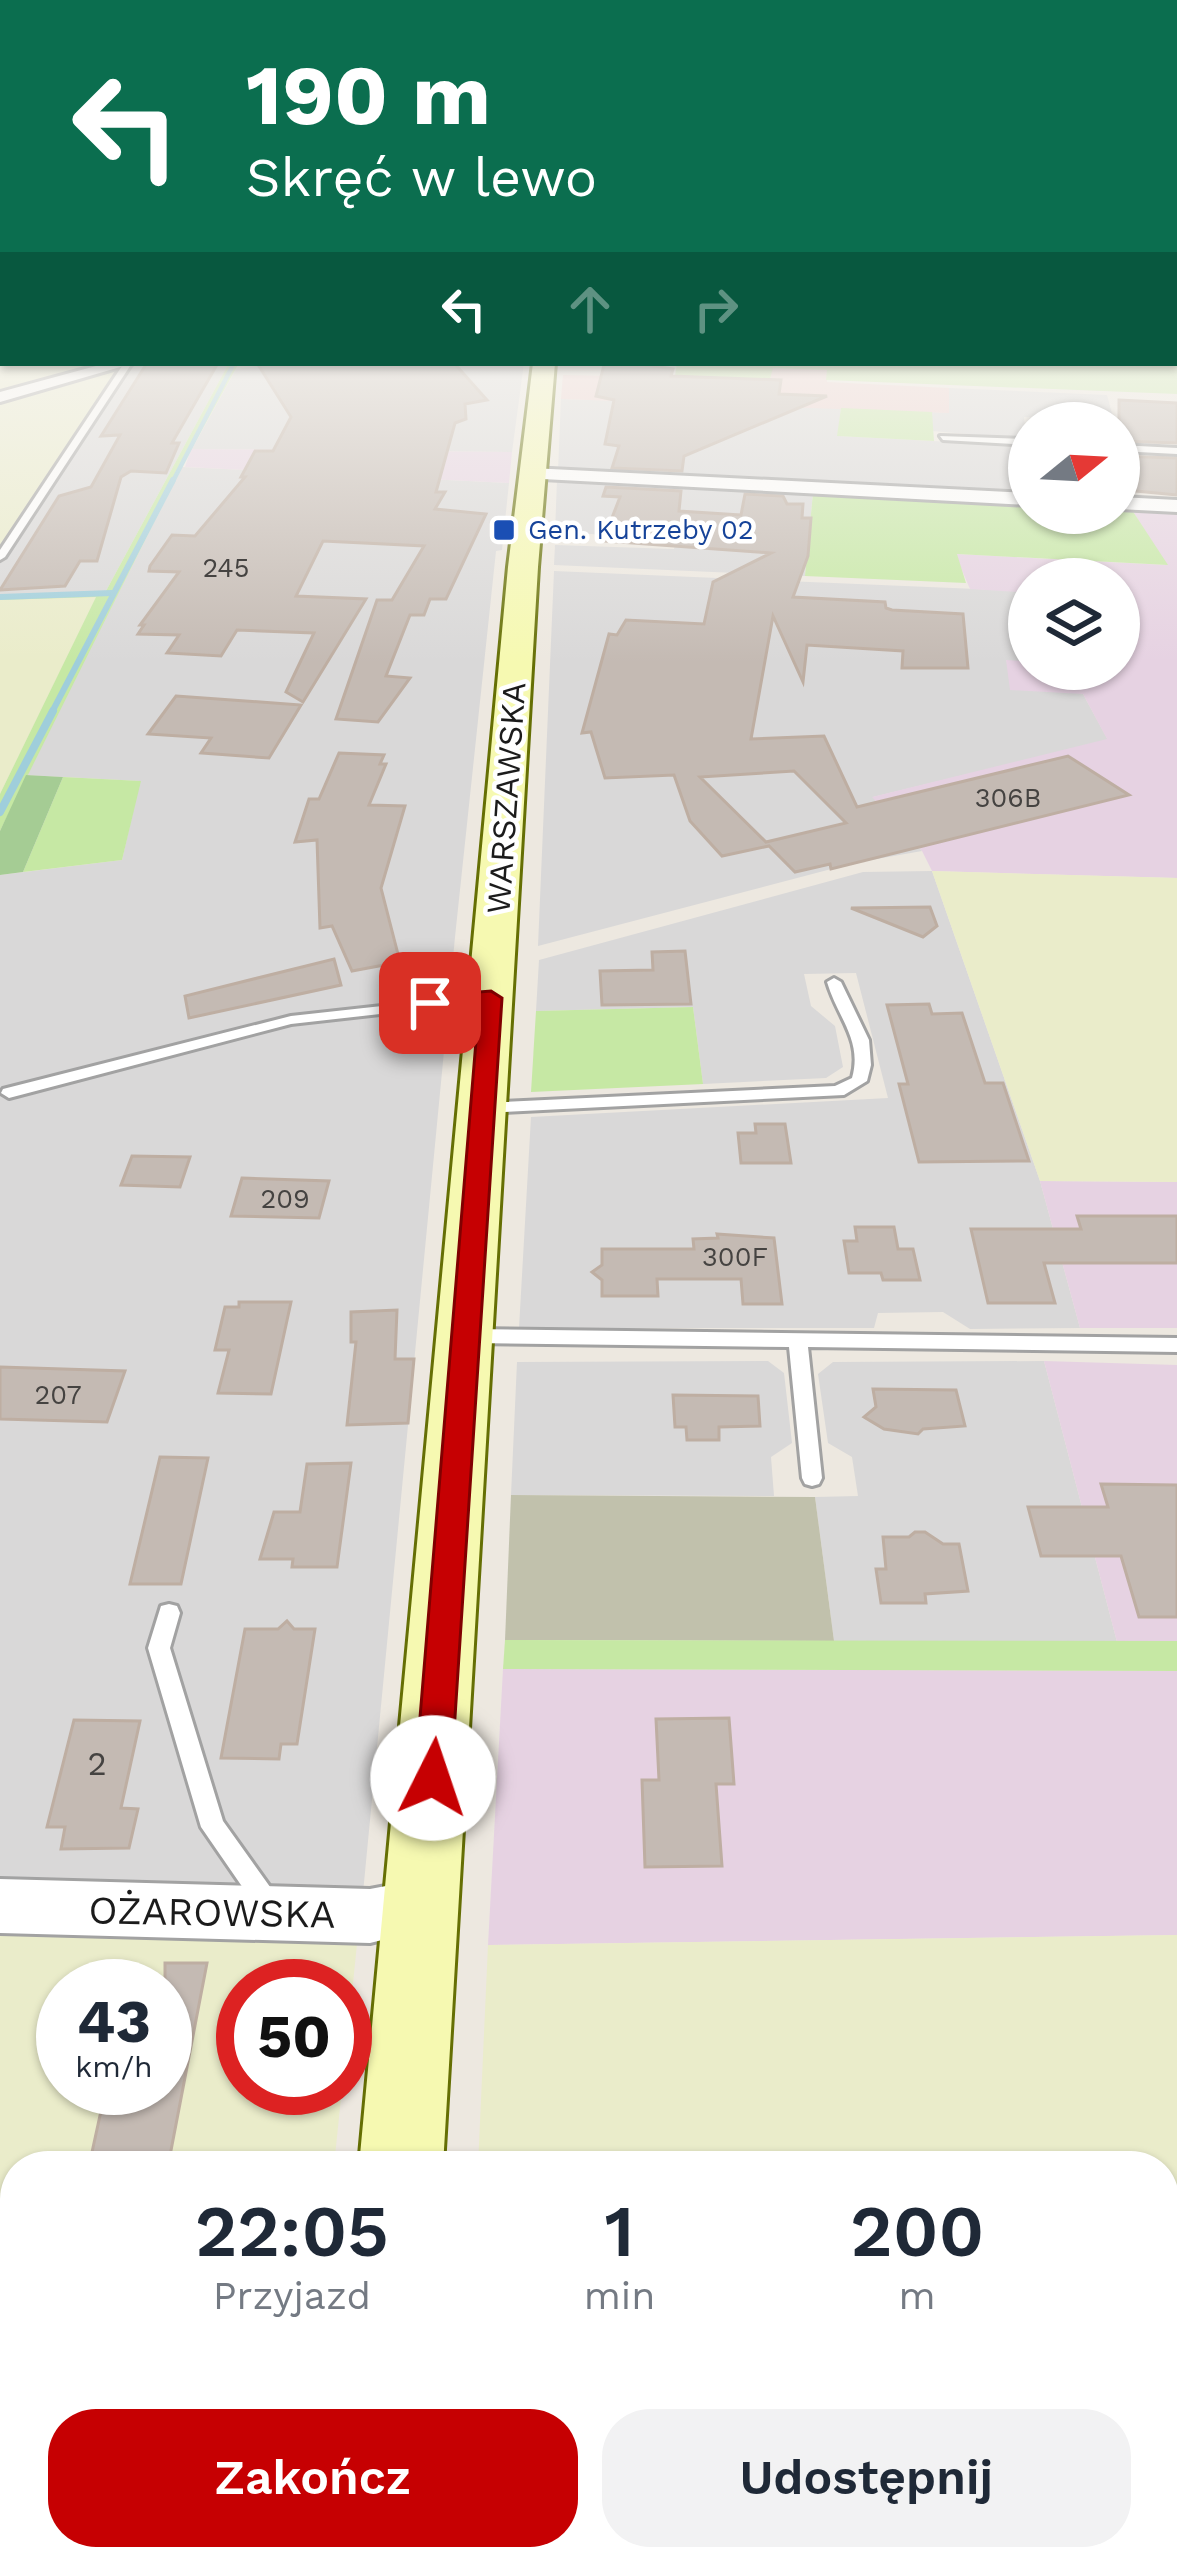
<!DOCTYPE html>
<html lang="pl">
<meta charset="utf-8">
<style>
body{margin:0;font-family:"Work Sans",sans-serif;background:#f2f2f3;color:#1f2937;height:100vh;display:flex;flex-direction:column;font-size:45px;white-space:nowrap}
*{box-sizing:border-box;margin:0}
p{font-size:39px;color:#747a83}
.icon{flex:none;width:66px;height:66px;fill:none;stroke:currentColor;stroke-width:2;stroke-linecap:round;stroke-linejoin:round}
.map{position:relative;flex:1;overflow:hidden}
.sheet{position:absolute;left:0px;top:2151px;width:1179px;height:420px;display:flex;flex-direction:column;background:#fff;border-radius:48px 48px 0 0;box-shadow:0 3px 9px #0004}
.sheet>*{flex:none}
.banner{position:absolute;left:0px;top:0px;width:1179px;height:366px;box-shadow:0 3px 9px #0004;background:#0b6e4f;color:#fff;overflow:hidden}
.needle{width:78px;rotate:72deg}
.controls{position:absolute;left:1008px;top:402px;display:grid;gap:24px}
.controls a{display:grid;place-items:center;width:132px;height:132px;border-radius:50%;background:#fff;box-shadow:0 3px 9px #0004;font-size:60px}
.speed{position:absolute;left:36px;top:1959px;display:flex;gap:24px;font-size:60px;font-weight:700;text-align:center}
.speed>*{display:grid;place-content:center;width:156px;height:156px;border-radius:50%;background:#fff;box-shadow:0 3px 9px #0004;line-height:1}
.speed small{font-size:30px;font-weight:400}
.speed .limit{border:18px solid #d22;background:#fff;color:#111}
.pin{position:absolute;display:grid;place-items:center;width:102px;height:102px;color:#fff;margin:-51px;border-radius:24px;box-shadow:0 6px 18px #0006}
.me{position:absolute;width:132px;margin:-66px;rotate:4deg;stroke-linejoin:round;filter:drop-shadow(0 0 9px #0008)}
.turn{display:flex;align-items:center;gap:42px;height:252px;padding:0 48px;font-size:54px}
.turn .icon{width:156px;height:156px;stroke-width:2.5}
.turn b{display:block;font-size:84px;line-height:102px}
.lanes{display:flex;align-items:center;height:114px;padding:0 48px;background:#0003;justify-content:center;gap:60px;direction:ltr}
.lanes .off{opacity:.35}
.eta{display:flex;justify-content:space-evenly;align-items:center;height:204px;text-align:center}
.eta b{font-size:72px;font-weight:600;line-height:84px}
.action{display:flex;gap:24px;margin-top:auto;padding:24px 48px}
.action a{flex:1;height:138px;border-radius:48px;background:#c60002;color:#fff;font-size:48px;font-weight:600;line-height:138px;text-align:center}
.action a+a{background:#f2f2f3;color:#1f2937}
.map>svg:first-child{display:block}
</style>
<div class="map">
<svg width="1177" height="2571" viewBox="0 0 1177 2571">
<rect width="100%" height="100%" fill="#ede8e0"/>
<!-- residential -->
<g fill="#d9d8d8">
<polygon points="229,363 106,591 0,596 0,563 133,364"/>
<polygon points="281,363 524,363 512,452 192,449 236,369"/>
<polygon points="949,388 1107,395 1114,421 1024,417 1026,439 932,431 932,412 949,413"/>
<polygon points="561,399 841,408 838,436 1029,446 1029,494 558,471"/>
<polygon points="182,467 509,483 502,550 496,551 455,937 363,1893 0,1883 0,875 122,860 140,781 26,775"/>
<polygon points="557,480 813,493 805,576 554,565 555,545 674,549 676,539 555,532"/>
<polygon points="554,571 1021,591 1023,662 1006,661 1083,694 1108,740 873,797 922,851 854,863 538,946"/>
<polygon points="932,871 1040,1181 1080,1328 970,1329 943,1312 878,1313 874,1328 519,1328 531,1117 888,1098 856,973 804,974 811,1006 835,1026 843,1067 826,1078 703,1084 693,1007 536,1011 539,960 863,872"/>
<polygon points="768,1361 784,1373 792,1443 771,1457 774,1496 511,1495 517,1362"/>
<polygon points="1044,1361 1117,1642 834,1641 815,1497 858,1496 852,1457 828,1443 818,1374 833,1362"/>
</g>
<!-- commercial -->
<polygon fill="#eecfce" points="772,368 828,370 827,382 949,388 949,413 561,399 563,375 770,379"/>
<!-- industrial -->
<g fill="#e6d2e2" fill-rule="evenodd">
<polygon points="191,449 512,452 509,483 185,467"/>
<path d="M1132,510L1177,512V878L932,871L922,851L872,797L1107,739L1083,694L1010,690L1006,660L1023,661L1020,592L970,589L955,554L1166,565ZM1029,579H1119V669H1029Z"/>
<polygon points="1040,1181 1177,1182 1177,1328 1080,1328"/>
<polygon points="1044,1361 1177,1365 1177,1641 1117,1642"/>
<polygon points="503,1669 1177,1671 1177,1935 488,1945"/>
</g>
<!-- construction -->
<polygon fill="#c1c1ac" points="511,1495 815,1497 834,1641 505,1640"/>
<!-- farmland -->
<g fill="#eaecca" fill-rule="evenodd">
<polygon points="0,360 3,363 109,363 0,394"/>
<polygon points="121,367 0,545 0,400"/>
<polygon points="97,596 0,794 0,600"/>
<polygon points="932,871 1177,878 1177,1182 1040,1181"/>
<path d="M0,1926L358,1934L345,2062V1986H243V2088H342L334,2166H15V2556H294L293,2571H0ZM63,1986H165V2088H63Z"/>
<polygon points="1177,1935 1177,2571 462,2571 462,2556 1164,2556 1164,2166 478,2166 488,1945"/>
</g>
<!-- grass -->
<g fill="#c6e8a4">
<polygon points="1177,357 1177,394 826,380 827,370 773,368 770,379 675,376 677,363 1176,363"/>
<polygon points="229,363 239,363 181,468 0,831 0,794 96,597 0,600 0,596 106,591"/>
<polygon points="841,408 932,412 934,441 837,436"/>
<polygon points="813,493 1029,505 1029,513 1132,510 1168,565 957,554 966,583 805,576"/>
<polygon points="63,777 141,781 122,860 23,872"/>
<polygon points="693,1007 703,1084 531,1092 536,1011"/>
<polygon points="505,1640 1177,1641 1177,1671 503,1669"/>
</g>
<!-- forest -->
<polygon fill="#a5cc94" points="26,775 63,777 23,872 0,875 0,831"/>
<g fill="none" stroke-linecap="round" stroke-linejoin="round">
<!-- stream-far2 -->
<polyline stroke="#9fcedb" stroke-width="4.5" points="172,483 234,363"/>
<!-- stream-far1 -->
<g stroke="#9fcedb" stroke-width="6">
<polyline points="0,597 112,593"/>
<polyline points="51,714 173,480"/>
</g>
<!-- stream -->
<polyline stroke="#9fcedb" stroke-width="8" points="0,812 53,711"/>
</g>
<!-- building -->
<g fill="#c4bab3" stroke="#beaea2" stroke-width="3" fill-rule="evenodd">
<polygon points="147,363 218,363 172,443 179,443 166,473 131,471 121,477 97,561 80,561 65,586 0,590 59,496 91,487 120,435 101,436"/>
<polygon points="257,363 454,363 487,400 465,404 466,419 455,423 436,492 445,492 435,509 486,514 446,599 430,599 424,615 410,615 386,676 410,678 378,722 336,719 377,600 392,600 424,546 323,541 296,596 366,599 303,702 286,692 314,633 237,630 221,656 167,653 179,635 138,634 144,625 140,625 179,572 149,571 150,566 172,535 195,536 245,477 241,477 255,451 273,451 291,417"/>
<polygon points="641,364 673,369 671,376 781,380 779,394 827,396 684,456 682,471 612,468 619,446 605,444 614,400 596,396 604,365"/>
<polygon points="1119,400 1177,403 1177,443 1119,441"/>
<polygon points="1119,456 1177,458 1177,495 1126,490"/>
<path d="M606,487L681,491L679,511L741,515L745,494L783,496L787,504H803L802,518H811L808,556L793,597L885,602L886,608L892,610L963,614L968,668H902L903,651L807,645L803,682L773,616L751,739L824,736L857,807L1068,756L1129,795L831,869L830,864L795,872L769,846L722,856L690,821L674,775L605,778L591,732L582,733L609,634L617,635L626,620L704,624L713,582L771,553L603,541L620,497L603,496ZM794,771L846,823L766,842L700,777Z"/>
<polygon points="176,696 301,705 269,758 201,753 211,738 148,734"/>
<polygon points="339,753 384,755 380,764 386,764 369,805 405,806 381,888 400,962 352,971 332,926 320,928 317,840 295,842 309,799 319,799"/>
<polygon points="930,907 937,926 923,937 851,908"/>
<polygon points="685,951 691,1004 602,1005 600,971 653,970 652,952"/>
<polygon points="334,959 341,985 189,1018 185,996"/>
<polygon points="929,1004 932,1014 962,1013 985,1083 1003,1083 1029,1161 919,1162 899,1084 908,1084 887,1005"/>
<polygon points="755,1124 785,1124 791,1163 741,1163 738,1133 756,1133"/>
<polygon points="132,1156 190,1157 180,1187 121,1185"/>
<polygon points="242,1178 329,1181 319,1218 231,1216"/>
<polygon points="1077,1216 1177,1216 1177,1263 1044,1263 1055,1303 988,1303 971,1229 1081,1229"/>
<polygon points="855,1227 894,1227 898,1249 913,1249 920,1280 883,1280 881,1273 849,1273 844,1241 857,1241"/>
<polygon points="717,1234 774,1238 782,1304 743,1304 741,1279 657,1279 658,1296 602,1296 602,1280 592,1272 602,1265 602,1249 694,1249 693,1239 718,1238"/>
<polygon points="239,1302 291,1302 271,1394 218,1393 229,1350 215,1350 225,1307 239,1307"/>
<polygon points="397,1310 395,1359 414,1359 408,1423 347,1425 356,1342 351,1342 351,1312"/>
<polygon points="0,1367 125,1371 107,1422 0,1419"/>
<polygon points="873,1389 956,1390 965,1426 923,1429 918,1434 884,1429 864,1417 876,1407"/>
<polygon points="673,1395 758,1396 760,1426 719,1427 719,1440 687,1440 686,1427 675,1427"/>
<polygon points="160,1457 208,1458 181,1584 130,1584"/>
<polygon points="351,1463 337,1567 292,1567 293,1559 260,1559 274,1512 300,1512 307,1464"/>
<polygon points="1101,1484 1177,1485 1177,1617 1139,1617 1121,1556 1041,1556 1028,1507 1108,1507"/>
<polygon points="915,1532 925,1532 943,1544 959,1544 968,1591 925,1594 926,1603 881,1603 876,1569 886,1569 883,1537 909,1537"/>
<polygon points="287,1621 294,1629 315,1629 297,1744 281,1744 279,1759 221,1758 245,1629 278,1629"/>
<polygon points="729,1718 734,1784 716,1784 722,1866 645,1867 642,1780 659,1780 656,1719"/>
<polygon points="74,1720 140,1721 121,1808 138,1809 129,1848 61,1849 65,1827 47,1827"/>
<polygon points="165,1963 207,1963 168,2166 89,2166 106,2088 165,2088"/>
</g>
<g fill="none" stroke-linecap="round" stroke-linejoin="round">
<!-- lane casing -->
<g stroke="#a2a2a2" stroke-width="6">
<g id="lane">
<polygon points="124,363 132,363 5,557 0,560 0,550"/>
<polygon points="940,436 1029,439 1029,445 943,440"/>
<polygon points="1119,445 1177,448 1177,454 1119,451"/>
<path d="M834,978L841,982L869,1040L871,1065L867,1081L844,1095L483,1113L475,1108L483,1103L835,1086L852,1078C863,1040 837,1017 827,982Z"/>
<polygon points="491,994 496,995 496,1001 291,1024 9,1098 1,1093 3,1089 291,1016"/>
<polygon points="471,1329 1177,1338 1177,1352 808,1347 822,1478 819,1484 812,1486 805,1484 802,1478 789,1347 471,1343 464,1341 462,1336 464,1331"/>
<polygon points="169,1604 177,1606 180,1613 170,1648 223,1821 283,1905 279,1914 270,1918 261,1914 201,1827 148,1648 161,1606"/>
</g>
</g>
<!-- street casing -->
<g stroke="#a2a2a2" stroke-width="6">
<g id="street">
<rect x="1176" y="335" width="1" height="10"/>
<polygon points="107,363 134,363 0,402 0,392"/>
<polygon points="531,468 1029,493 1029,505 524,478 522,474"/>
<polygon points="1119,497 1177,500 1177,512 1119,509"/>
<polygon points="0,1879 370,1889 423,1879 442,1887 450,1906 442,1925 370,1943 0,1933"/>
</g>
</g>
<!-- secondary casing -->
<g stroke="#656f04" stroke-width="6">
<g id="secondary">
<polygon points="533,363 555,363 538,567 443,2166 359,2166 508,567"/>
<polygon points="321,2556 419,2556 418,2571 320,2571"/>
</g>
</g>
<!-- lane -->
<use href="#lane" fill="#fff" fill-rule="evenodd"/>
<!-- street -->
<use href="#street" fill="#fff" fill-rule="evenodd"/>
<!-- secondary -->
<use href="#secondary" fill="#f6f9b1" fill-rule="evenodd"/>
</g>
<!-- sky -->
<linearGradient id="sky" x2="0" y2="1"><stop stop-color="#8bbee3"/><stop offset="0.46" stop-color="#f7f5f1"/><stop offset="1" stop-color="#f7f5f1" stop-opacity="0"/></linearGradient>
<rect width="1177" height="663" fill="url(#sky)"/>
<!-- route -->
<polygon fill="#c60002" stroke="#810001" stroke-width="3" points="491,991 502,998 451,1778 445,1790 433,1795 420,1790 415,1778 479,1005 430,1010 419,1003 430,996"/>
<!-- markers -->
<rect fill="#1a4fb4" stroke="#fff" stroke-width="4.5" x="492" y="518" width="24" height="24" rx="6"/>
<g text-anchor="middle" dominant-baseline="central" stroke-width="9" stroke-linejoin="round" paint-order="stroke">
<!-- far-transit labels -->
<g font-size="27" fill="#164399" stroke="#fff" text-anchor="start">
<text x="528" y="530">Gen. Kutrzeby 02</text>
</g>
<!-- number labels -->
<g font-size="27" fill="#454341">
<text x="226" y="568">245</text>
<text x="1008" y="798">306B</text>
<text x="285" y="1199">209</text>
<text x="735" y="1257">300F</text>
<text x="58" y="1395">207</text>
</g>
<!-- street labels -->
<g font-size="33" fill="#1b1b1b" stroke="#fff">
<text transform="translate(506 798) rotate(-86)">WARSZAWSKA</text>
</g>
<!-- near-number labels -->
<g font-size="33" fill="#454341">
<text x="97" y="1763">2</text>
</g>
<!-- near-street labels -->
<g font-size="39" fill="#1b1b1b" stroke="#fff">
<text transform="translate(212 1912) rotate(1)">OŻAROWSKA</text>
</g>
</g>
</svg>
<div class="controls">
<a><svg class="needle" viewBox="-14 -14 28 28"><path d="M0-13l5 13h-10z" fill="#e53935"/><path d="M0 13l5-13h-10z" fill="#747a83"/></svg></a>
<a><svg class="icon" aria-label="layers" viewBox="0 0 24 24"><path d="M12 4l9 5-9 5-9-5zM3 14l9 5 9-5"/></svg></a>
</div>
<div class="speed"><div>43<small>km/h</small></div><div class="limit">50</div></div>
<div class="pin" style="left:430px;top:1003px;background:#d93025"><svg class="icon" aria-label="arrive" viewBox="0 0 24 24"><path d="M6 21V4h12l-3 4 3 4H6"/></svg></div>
<svg class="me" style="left:433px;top:1778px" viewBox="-20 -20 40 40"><circle r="19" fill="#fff"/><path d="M0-13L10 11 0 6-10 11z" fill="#c60002"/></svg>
<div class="banner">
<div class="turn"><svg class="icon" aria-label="left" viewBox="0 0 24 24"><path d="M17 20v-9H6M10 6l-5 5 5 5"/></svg><div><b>190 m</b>Skręć w lewo</div></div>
<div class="lanes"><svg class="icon" aria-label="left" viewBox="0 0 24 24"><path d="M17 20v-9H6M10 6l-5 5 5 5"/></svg><svg class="icon off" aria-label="ahead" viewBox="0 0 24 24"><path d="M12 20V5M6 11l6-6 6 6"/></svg><svg class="icon off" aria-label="right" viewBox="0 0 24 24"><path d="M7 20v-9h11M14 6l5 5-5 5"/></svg></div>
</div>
<section class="sheet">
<div class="eta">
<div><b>22:05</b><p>Przyjazd</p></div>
<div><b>1</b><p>min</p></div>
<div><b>200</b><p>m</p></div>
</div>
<div class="action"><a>Zakończ</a><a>Udostępnij</a></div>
</section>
</div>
